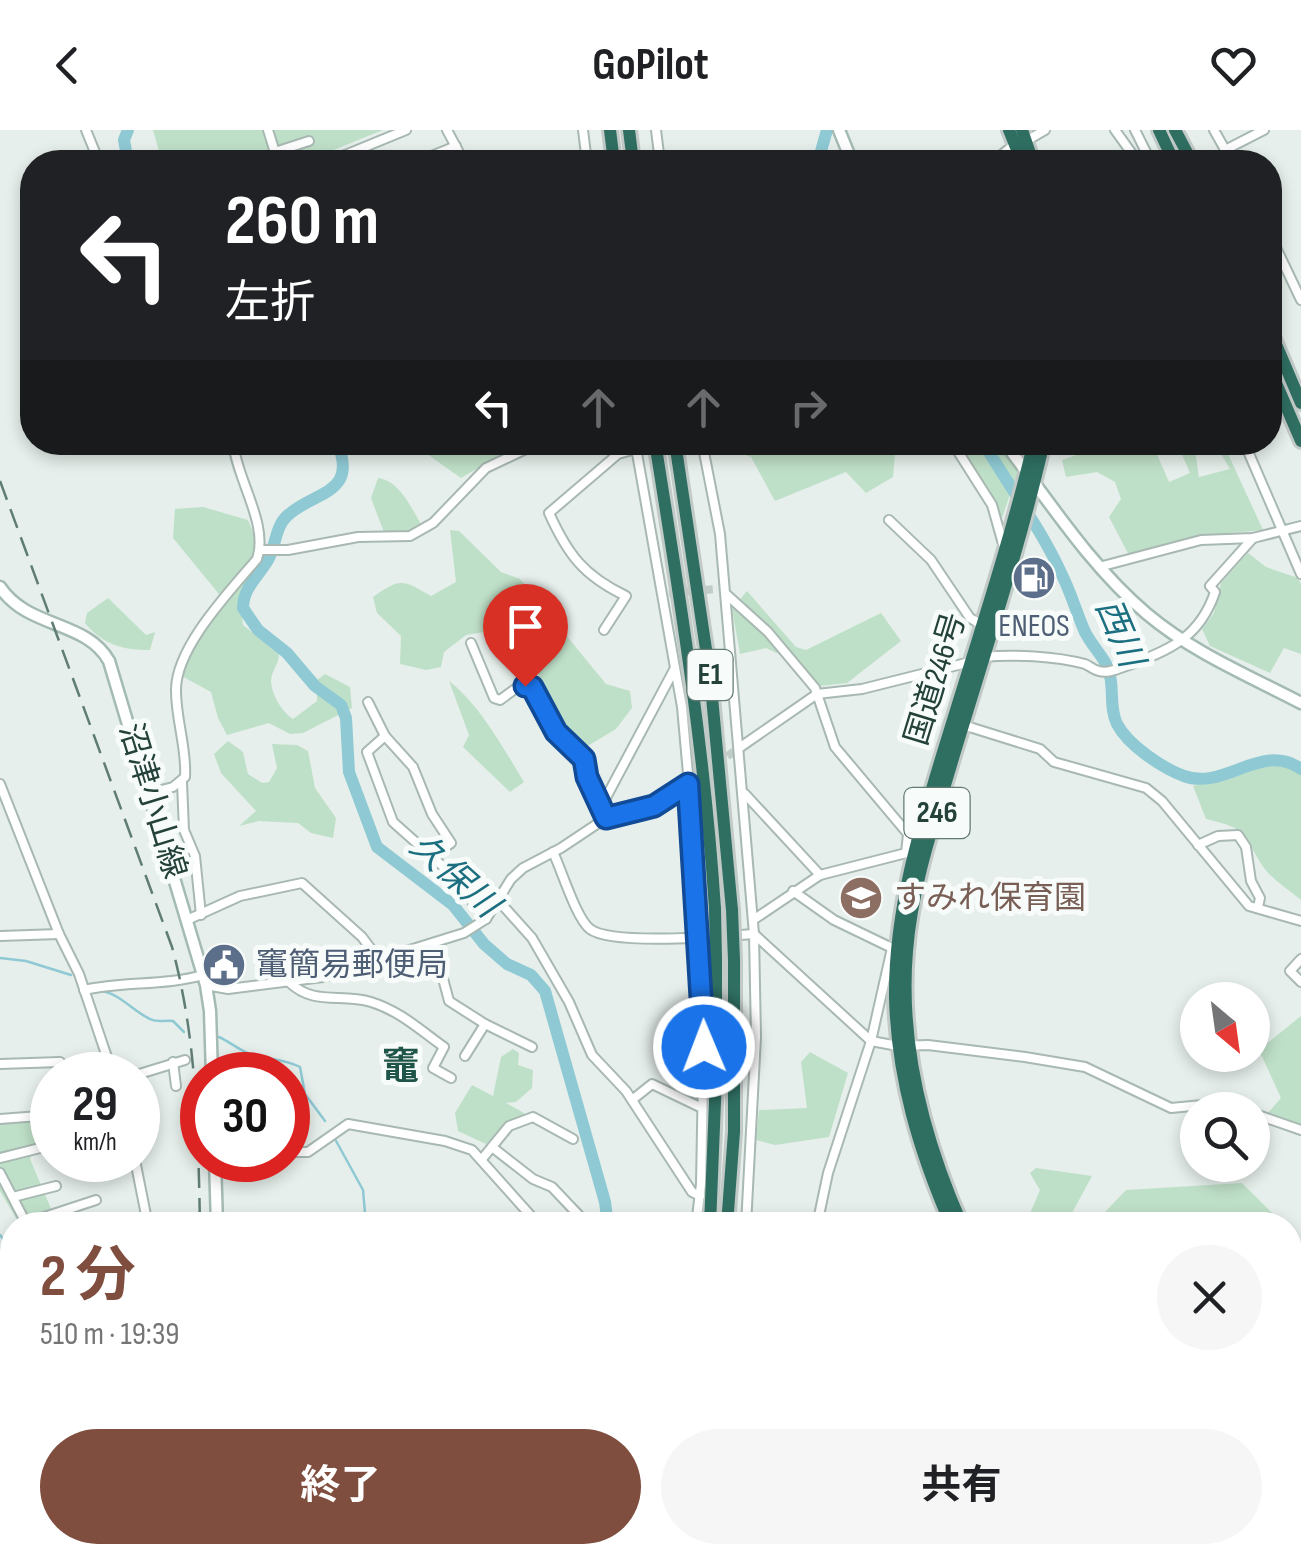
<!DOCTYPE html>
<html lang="ja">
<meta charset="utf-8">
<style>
body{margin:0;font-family:"Sofia Sans Condensed","Noto Sans JP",sans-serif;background:#f6f6f6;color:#202124;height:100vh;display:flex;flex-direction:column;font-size:38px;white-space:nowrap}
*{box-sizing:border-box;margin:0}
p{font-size:32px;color:#757577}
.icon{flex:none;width:55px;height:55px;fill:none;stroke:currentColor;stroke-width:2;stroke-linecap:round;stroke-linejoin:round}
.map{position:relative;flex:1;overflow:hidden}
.details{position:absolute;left:0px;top:1082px;width:1302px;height:352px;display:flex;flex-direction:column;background:#fff;border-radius:40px 40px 0 0;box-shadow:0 5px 15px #0003}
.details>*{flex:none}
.banner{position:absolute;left:20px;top:20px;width:1262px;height:305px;border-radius:40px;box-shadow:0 5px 15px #0003;background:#202124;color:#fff;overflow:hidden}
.needle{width:65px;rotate:151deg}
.tools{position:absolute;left:1180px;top:852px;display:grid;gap:20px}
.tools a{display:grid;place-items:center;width:90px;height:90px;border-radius:50%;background:#fff;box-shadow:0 5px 15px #0003;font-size:50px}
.speed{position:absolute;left:30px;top:922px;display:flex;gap:20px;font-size:50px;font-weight:700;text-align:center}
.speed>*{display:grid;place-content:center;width:130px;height:130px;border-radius:50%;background:#fff;box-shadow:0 5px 15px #0003;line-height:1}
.speed small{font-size:25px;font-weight:400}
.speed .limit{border:15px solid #d22;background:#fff;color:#111}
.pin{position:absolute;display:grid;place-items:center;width:85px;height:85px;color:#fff;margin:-102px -42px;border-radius:50% 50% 50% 0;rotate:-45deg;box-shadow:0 0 10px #0007}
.pin .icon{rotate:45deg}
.me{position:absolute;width:110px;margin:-55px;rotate:359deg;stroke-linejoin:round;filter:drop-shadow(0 0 8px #0008)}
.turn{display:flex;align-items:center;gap:35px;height:210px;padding:0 40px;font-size:45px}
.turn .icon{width:130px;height:130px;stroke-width:2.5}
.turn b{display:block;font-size:70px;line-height:85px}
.lanes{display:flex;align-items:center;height:95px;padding:0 40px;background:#0003;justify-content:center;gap:50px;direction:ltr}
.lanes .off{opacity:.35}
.round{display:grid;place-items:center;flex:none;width:105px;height:105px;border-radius:52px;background:#f6f6f6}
.summary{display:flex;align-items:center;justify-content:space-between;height:170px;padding:0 40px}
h1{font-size:60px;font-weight:700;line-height:75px;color:#7f4e3f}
.primary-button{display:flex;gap:20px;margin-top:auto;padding:20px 40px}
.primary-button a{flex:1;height:115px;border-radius:60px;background:#7f4e3f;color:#fff;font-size:40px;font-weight:700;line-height:115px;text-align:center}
.primary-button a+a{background:#f6f6f6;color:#202124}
header{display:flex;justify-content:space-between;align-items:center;height:130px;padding:0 40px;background:#fff;font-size:45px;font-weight:700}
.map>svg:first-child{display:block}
</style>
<header><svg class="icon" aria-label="back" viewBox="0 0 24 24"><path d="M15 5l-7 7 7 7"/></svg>GoPilot<svg class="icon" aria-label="heart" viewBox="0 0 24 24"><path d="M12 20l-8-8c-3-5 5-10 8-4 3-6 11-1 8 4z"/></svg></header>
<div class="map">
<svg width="1301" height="1433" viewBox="0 0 1301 1433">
<rect width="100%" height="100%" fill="#e6efeb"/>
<!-- green -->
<g fill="#bfe0c8">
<polygon points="153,0 383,0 304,32 162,32"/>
<polygon points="417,313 505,313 509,320 461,348 427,324"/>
<polygon points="712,313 896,313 893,347 866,363 846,342 775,371 751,327"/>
<polygon points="950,313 1028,313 1002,388"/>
<polygon points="1111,313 1152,313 1169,352 1190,343 1177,313 1194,313 1199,347 1230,339 1217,317 1196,313 1223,313 1263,400 1200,406 1131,429 1109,387 1121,369 1115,352 1097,342 1066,347 1062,330"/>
<path d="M378,348C400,350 413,381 423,398L410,406L385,405L371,368Z"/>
<path d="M203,377L248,390L264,428L241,477L243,495L279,524C279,534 272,540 271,550C271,564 282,582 293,589L317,571V550L325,544L350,557L352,578L303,603L290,604L269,593L227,605L218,588L211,562L178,544L223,469L173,408L175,379Z"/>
<path d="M450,400L459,401L501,442L520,449L606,554L630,561L632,578L616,599L581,620L558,610L548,584L535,528L514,527L502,499L466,505L444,522L441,537L426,540L400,534L401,506L377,483L373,467C400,448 402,449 431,466L456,452Z"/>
<polygon points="1248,423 1266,437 1298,448 1301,454 1301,524 1284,518 1270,543 1210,516 1202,499 1214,483 1221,453"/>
<polygon points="747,461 796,517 806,520 881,483 901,511 847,553 820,556 783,526 766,518 740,524 732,479"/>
<path d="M108,468L146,505L155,502L150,520C123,520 103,515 85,493L87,483Z"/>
<path d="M449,551C481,576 503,618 524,652L510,662L463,617L469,605Z"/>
<polygon points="228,611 243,622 248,644 262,653 269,652 277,638 272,614 297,615 308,621 315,658 336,688 333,708 311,703 298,693 259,691 239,696 256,681 221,643 214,624"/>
<path d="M1267,636L1299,637L1301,641V770C1289,760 1273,750 1264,738C1241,703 1252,700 1206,689L1193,656Z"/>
<polygon points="1301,886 1301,997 1266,985 1281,968 1259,920"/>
<polygon points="513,919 519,923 518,935 533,940 532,958 516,972 506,973 524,983 524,988 507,992 486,1014 458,1001 455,983 472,955 493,966 501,927"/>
<polygon points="810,922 848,943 829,1007 775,1015 756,1010 759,980 807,978 801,932"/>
<polygon points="45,986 30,1029 52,1081 41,1095 17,1090 0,1061 0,990"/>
<polygon points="1036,1038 1092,1046 1072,1083 1080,1095 1029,1095 1028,1088 1040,1060 1030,1043"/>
<polygon points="1242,1053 1284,1095 1108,1095 1104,1083 1126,1060"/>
<polygon points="1290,1104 1301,1119 1301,1210 1290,1201"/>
<polygon points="0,1378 12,1379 12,1422 62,1423 68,1433 0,1433"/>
<polygon points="1085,1423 1088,1430 910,1433 899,1423"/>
</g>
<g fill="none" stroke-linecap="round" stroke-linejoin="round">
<!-- stream -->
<g stroke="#8ec9d4" stroke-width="2.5">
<polyline points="0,828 26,831 71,845"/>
<path d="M100,861C118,862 133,881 150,889C158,893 164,890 173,891L184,902"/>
<path d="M219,907C230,912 239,920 250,924C268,930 283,928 300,937L305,964L325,991"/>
<polyline points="335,1009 363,1060 366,1095"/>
<polyline points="0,1105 12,1121"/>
<polyline points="121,1422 124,1433"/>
<polyline points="265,1424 324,1429 333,1433"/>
</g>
<!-- river -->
<g stroke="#8ec9d4" stroke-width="12">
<polyline points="128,0 124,10 128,32"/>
<polyline points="818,32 827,0"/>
<path d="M337,312C359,365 315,360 287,386C275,397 276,416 268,430C258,447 243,458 243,478L258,500L287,523L315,556L341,575L346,588L349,642L377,717L453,775L484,814L507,834L531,845L545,861L605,1072L608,1095"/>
<path d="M983,312C1009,357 1041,398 1062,445C1071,463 1077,484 1085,502C1091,514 1100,523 1106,534C1116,554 1108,576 1117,594C1128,615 1162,638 1184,646C1224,661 1262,611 1301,639"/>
<polyline points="971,1422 984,1433"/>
<polyline points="1133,1422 1158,1433"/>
<polyline points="1085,1433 1091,1430"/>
</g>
<!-- street-tunnel -->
<g stroke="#bfccc8" stroke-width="8" stroke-dasharray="8 4" stroke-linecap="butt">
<polyline points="597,32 651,24"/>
<polyline points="669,463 717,459"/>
<polyline points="689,655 737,619"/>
</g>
<!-- street casing -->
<g stroke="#a8b8b2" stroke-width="12">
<g id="street">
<polyline points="86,0 99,32"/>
<polyline points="268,0 278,32"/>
<polyline points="447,0 464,32"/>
<polyline points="583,0 587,32 597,32"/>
<polyline points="656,0 660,32"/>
<polyline points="1115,0 1138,32"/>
<polyline points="1135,0 1151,32"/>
<polyline points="1214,0 1232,32"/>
<polyline points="1026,11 1045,0"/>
<polyline points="1225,20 1264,0"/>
<polyline points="275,22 309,11"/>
<polyline points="328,32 406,0"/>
<polyline points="417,32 456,16"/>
<polyline points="1002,32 1000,26 1015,14"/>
<polyline points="1270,105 1301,170"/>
<polyline points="635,312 682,577 689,655 704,887 701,1054 696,1095"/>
<polyline points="702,312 720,404 754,804 756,907 746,1095"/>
<polyline points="952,312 992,375 1003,414"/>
<polyline points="1244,312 1301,444"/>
<polyline points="889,390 931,430 970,488 982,495"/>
<polyline points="260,420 288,420 358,407 410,406 433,393 486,338 526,319 556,312"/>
<polyline points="1099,437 1201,410 1253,408 1301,396"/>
<polyline points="726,464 768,502 815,558 835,617 908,704 906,723"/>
<path d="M604,500L626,466C584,446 568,425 549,383L618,324L636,319"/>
<polyline points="471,513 494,568 500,570 515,559 532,557 556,602 584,629 587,647 606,688"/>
<path d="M983,527C1013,524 1055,526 1085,534C1090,536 1093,540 1099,541C1108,544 1120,538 1129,535C1170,520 1200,507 1215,462L1210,456L1253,408"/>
<polyline points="368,572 385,606 413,637 432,684 451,713 431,727"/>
<polyline points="963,595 1040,619 1054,632 1146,658 1162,671 1249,776 1301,791"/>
<polyline points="385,606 367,622 393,692 447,740 486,789"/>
<polyline points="739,618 817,564 862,559 970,532"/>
<polyline points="182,653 184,700 195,726 201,785"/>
<polyline points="0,654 59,804 79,844 113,945"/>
<path d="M150,663L173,657L185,647C187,619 176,590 176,561C175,518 230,461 257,429C269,394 236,348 233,312"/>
<polyline points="745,664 820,745"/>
<polyline points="601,677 675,538"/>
<polyline points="1198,715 1218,706 1238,705 1246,717 1251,751 1260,768 1258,777"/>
<path d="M553,722C562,741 576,788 590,799C612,816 724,806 754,804L871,911L892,818L834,790L793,761"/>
<polyline points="498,770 532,808 569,872 592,925 626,961 692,1062 700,1066"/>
<polyline points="187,790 240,766 302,753 362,807 380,831"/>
<polyline points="753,790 820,745 910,722"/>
<polyline points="0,806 59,804"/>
<polyline points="434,815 449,871 485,894 532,917"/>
<polyline points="1301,829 1290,841 1301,852"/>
<path d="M289,852C314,876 340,863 371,872C400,881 420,900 444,917L433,938L451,948"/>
<polyline points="206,855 228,859 323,847 464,803 486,789 511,749 523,738 561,718 606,688 655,676 689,655"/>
<path d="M84,860C124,851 164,856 203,845"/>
<polyline points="465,926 485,894"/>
<polyline points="173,932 176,956"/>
<polyline points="0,934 60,932"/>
<polyline points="136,945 185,930"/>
<polyline points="632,970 652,954 702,978"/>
<polyline points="1252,983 1301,1000"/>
<polyline points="0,989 52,985"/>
<polyline points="492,1017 533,1049 552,1057 588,1095"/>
<polyline points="288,1022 308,1022 348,994 445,1011 472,1020 539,1095"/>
<polyline points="0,1028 52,1015"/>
<polyline points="482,1029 509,996 533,987 573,1009"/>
<polyline points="135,1030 148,1095"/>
<polyline points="0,1043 27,1095"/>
<polyline points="13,1067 56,1056"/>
<polyline points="26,1093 96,1070"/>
<polyline points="817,1095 828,1043 871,911 898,916 928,915 1025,927 1085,937 1171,978 1213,974 1245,980"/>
<polyline points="0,1160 12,1165"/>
<polyline points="1290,1320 1301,1326"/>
<polyline points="1290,1385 1301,1399"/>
<polyline points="135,1422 144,1433"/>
<polyline points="174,1422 176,1433"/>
<polyline points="194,1422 195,1433"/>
<polyline points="395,1422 409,1433"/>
<polyline points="887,1422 897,1433"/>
<polyline points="519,1433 527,1422"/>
<polyline points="645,1433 647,1422"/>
<polyline points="701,1433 703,1422"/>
</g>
</g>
<!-- secondary casing -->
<g stroke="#a4bbb3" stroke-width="15">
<g id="secondary">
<polyline points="839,0 852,32"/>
<path d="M1004,312C1049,371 1090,436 1147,484C1192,522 1249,546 1301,573"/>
<path d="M0,457C28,499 86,490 109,531L206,855L210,881L212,945"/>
<polyline points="215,1030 217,1095"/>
<polyline points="0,1368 12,1371"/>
<polyline points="67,1422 74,1433"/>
<polyline points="259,1422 262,1433"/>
<polyline points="780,1433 786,1422"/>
</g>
</g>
<!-- highway casing -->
<g stroke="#c2cac8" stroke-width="18">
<g id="highway">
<polyline points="610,0 614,32"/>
<polyline points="629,0 633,32"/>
<polyline points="1009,0 1022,32"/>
<polyline points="1022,0 1033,32"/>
<polyline points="1159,0 1174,32"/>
<polyline points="1175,0 1192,32"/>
<polyline points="1270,200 1301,273"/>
<polyline points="1270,239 1301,311"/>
<path d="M655,312C680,468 705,622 715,779"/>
<polyline points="675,312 710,546 732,780"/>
<polyline points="710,1095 716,947 716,830"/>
<polyline points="727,1095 734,1002 734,830"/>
<path d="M951,1095C919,1021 897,948 895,867C894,777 922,691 948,606C978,508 1010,411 1034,312"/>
<path d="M962,1095C924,1009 899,916 907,821C912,757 933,696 951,635C983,528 1019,421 1044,312"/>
<polyline points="1099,1422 1104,1433"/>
<polyline points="1111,1422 1115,1433"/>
<polyline points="664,1433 666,1422"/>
<polyline points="684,1433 686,1422"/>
</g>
</g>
<!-- street -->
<use href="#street" stroke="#fff" stroke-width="8"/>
<!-- secondary -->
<use href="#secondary" stroke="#fff" stroke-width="10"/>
<!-- highway -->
<use href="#highway" stroke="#2f6f62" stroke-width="12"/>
<!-- rail -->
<g stroke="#5f7d75" stroke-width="2.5" stroke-dasharray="20 10" stroke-linecap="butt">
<path d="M0,351L172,817C197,909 198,1001 200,1095"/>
<polyline points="214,1422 215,1433"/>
</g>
<!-- highway-bridge casing -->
<g stroke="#c2cac8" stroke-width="18" stroke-linecap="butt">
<g id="highway-bridge">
<polyline points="715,779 716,830"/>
<polyline points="732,780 734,830"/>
</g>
</g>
<!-- highway-bridge -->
<use href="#highway-bridge" stroke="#2f6f62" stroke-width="12"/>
</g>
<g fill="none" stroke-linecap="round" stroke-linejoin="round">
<!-- route casing -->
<g stroke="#114b97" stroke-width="25">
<polyline id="route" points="525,556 532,557 556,602 584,629 587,647 606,688 654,676 688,654 704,917"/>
</g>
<!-- route -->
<use href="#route" stroke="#1a73e8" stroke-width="18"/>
</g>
<!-- icons -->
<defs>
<g id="fuel-disc" transform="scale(2.25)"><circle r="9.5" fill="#5c6f8a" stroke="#f7fbf9"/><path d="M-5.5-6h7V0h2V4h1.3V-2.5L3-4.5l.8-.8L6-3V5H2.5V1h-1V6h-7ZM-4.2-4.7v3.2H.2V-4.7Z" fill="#fff"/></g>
<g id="school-disc" transform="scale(2.25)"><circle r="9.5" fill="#8d6e63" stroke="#f7fbf9"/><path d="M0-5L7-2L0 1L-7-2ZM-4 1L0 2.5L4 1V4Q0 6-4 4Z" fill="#fff"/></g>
<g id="civic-disc" transform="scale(2.25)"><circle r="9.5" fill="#5c6f8a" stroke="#f7fbf9"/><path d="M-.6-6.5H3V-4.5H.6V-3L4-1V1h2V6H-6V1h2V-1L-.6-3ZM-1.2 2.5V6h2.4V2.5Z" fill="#fff"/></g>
</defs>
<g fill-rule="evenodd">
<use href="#fuel-disc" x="1034" y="448"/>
<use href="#school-disc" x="861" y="768"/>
<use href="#civic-disc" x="224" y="835"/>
</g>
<g text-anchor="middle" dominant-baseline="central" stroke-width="10" stroke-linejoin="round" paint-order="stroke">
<!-- shield labels -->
<g fill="#f7fbf9" stroke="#637a73" stroke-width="2.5">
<rect x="687.5" y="520" width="45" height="50" rx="8"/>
<rect x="904.5" y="658" width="65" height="50" rx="8"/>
</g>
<g font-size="30" font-weight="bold" fill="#24423a">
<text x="710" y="545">E1</text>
<text x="937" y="683">246</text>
</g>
<!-- service labels -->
<g font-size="32" fill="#4e5e75" stroke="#f7fbf9">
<text x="1034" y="496">ENEOS</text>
<text x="256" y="835" text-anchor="start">竃簡易郵便局</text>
</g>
<!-- street labels -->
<g font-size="32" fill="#24423a" stroke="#f7fbf9">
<text transform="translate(936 549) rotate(-73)">国道246号</text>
<text transform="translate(152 671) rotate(73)">沼津小山線</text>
</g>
<!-- education labels -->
<g font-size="32" fill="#785e54" stroke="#f7fbf9" text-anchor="start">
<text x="894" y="768">すみれ保育園</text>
</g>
<!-- water labels -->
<g font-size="35" font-style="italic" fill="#1c6f80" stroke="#f7fbf9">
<text transform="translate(1119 503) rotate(67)">西川</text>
<text transform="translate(454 746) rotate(42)">久保川</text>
</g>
<!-- quarter labels -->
<g font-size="38" font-weight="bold" fill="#1f5548" stroke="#f7fbf9">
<text x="401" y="937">竈</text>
</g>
</g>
</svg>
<div class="tools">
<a><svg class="needle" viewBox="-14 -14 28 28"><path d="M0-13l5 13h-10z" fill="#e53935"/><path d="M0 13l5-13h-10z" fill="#757577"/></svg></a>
<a><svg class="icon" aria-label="search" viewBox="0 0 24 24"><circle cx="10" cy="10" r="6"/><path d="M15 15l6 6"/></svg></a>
</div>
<div class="speed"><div>29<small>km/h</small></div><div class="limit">30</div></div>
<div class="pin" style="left:525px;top:556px;background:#d93025"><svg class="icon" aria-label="arrive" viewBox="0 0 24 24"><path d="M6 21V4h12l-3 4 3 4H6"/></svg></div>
<svg class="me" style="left:704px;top:917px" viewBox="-20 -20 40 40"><circle r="17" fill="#1a73e8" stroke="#fff" stroke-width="3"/><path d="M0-11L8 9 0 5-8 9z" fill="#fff"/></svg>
<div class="banner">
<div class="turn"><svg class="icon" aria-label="left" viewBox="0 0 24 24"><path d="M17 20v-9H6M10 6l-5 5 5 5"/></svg><div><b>260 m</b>左折</div></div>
<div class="lanes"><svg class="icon" aria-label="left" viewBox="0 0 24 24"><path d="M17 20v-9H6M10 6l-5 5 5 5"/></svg><svg class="icon off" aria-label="ahead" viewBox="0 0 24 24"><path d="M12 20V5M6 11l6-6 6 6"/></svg><svg class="icon off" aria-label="ahead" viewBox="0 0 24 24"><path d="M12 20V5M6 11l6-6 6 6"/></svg><svg class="icon off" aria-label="right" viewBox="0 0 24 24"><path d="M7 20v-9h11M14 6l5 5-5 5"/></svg></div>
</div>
<section class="details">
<div class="summary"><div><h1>2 分</h1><p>510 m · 19:39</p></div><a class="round"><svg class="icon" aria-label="close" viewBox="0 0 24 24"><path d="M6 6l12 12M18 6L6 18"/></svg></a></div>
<div class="primary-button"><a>終了</a><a>共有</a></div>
</section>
</div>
